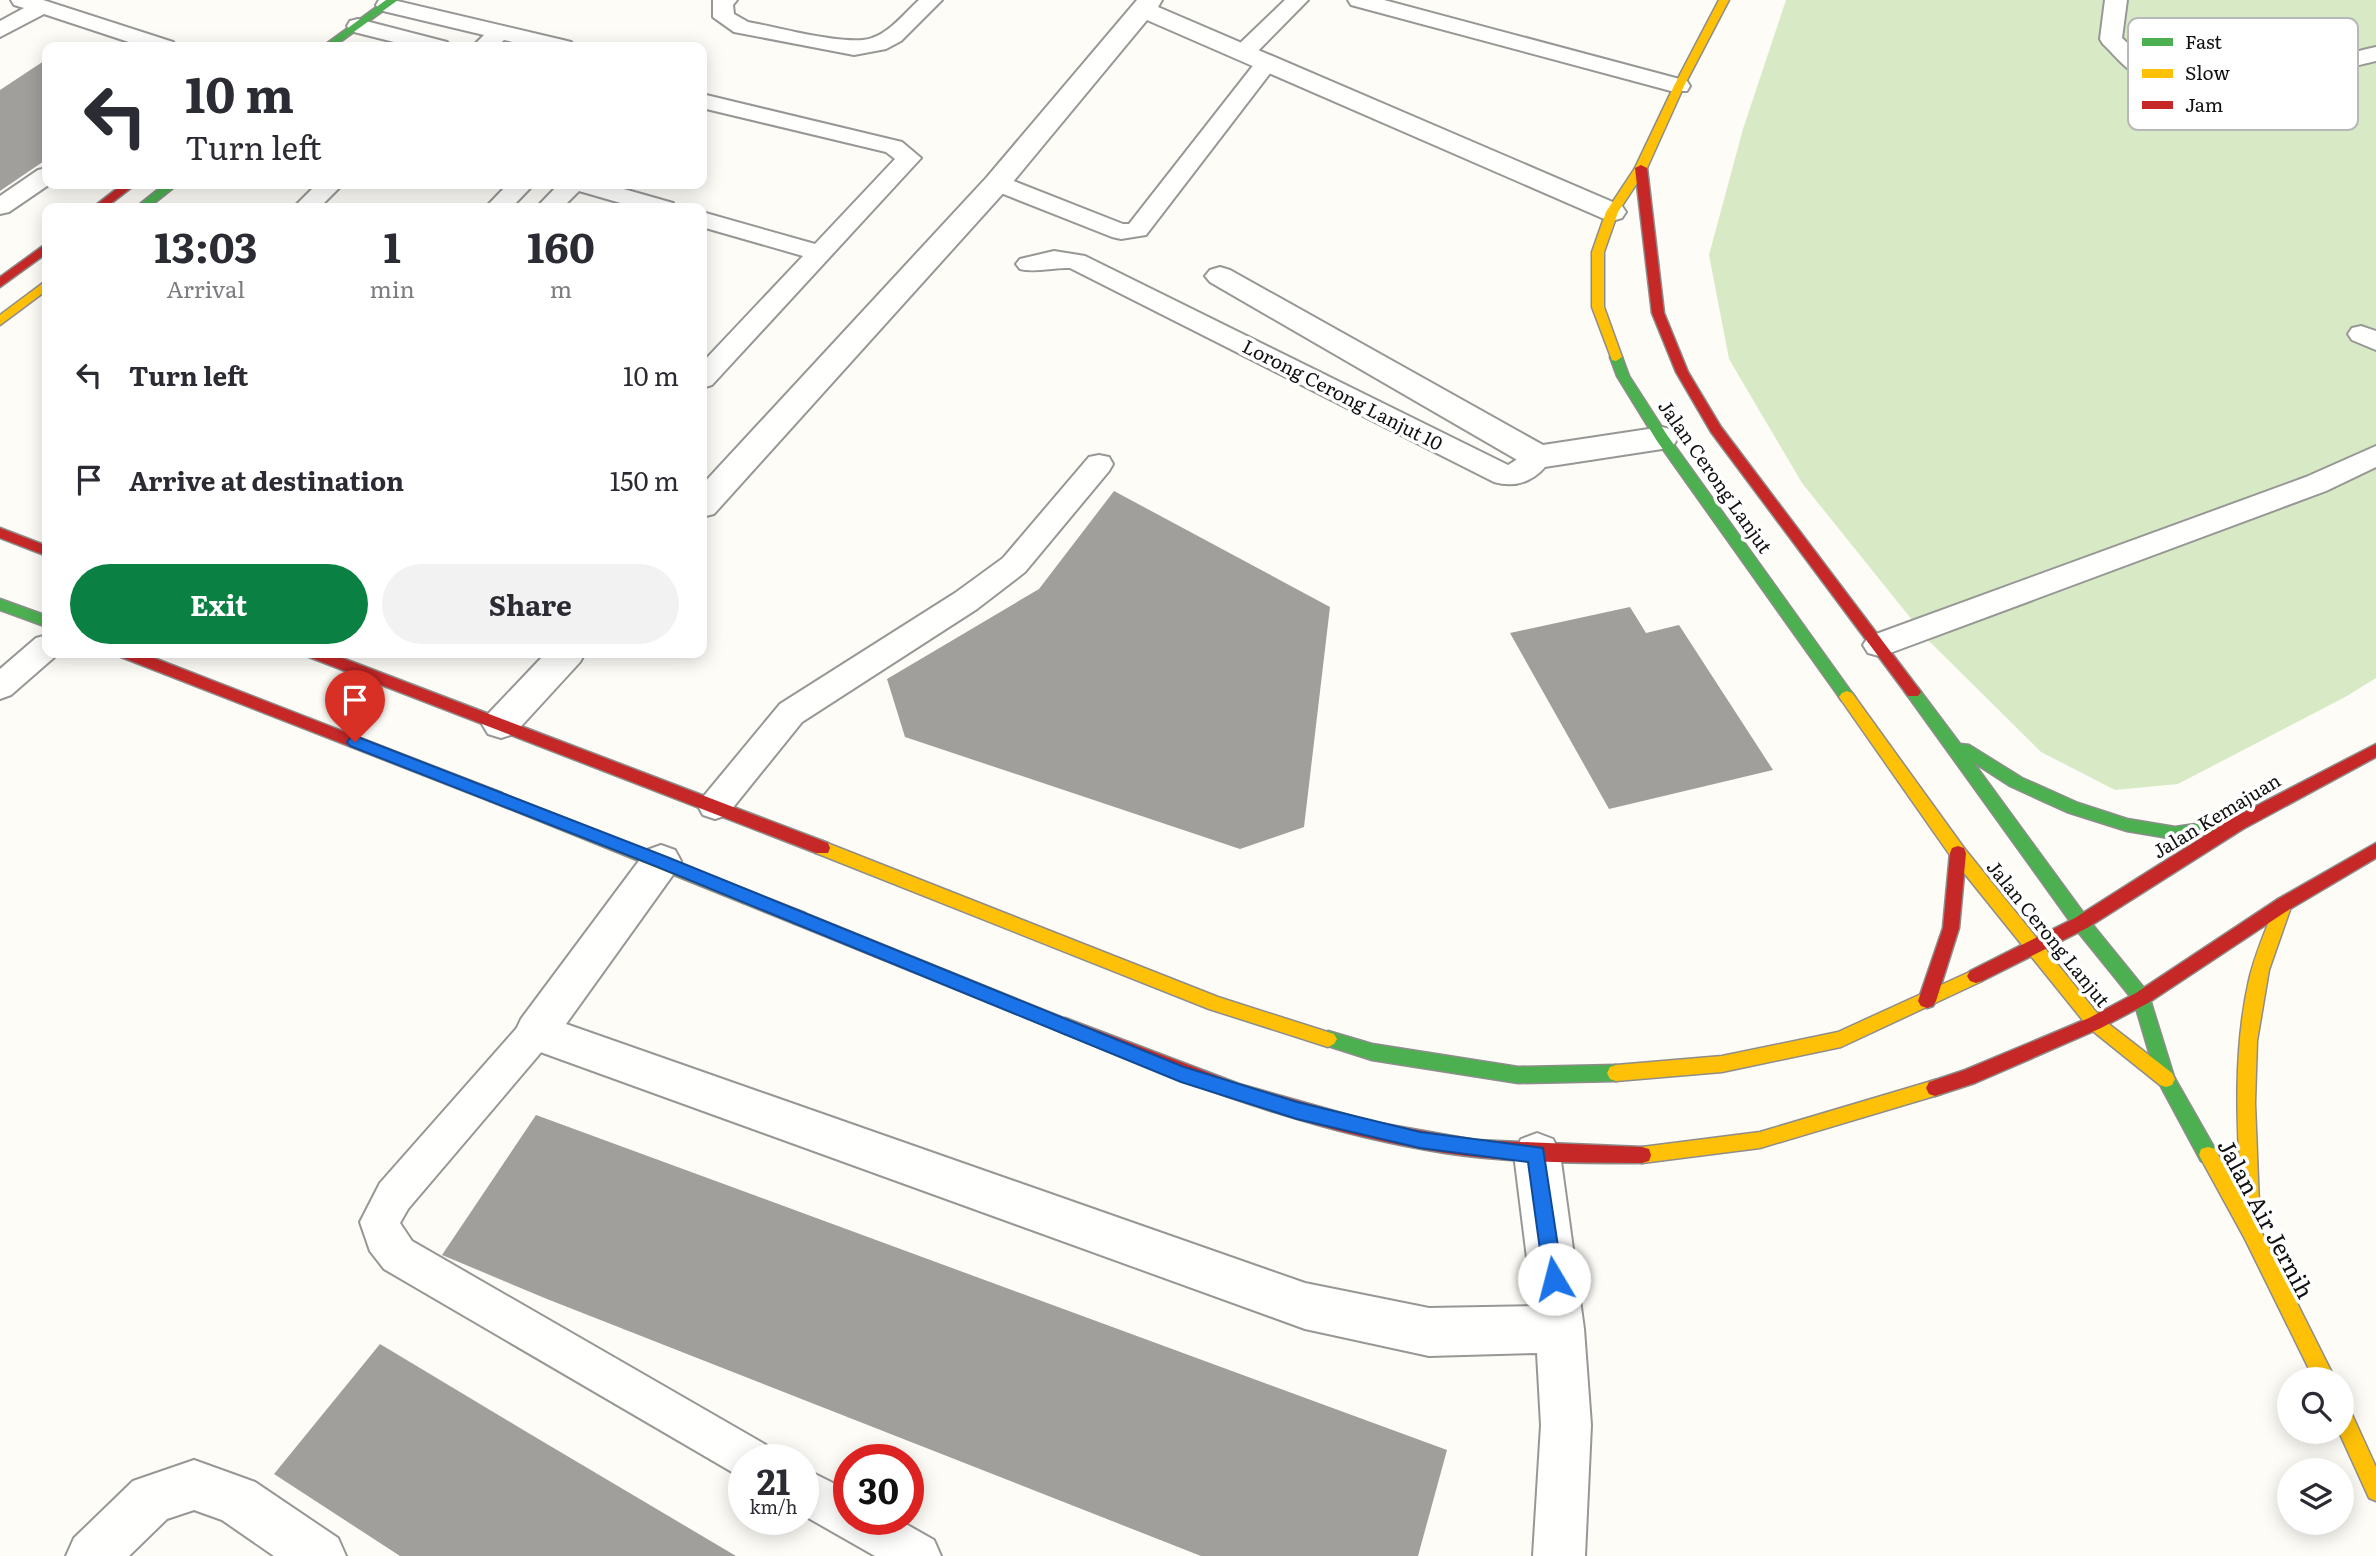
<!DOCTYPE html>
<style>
body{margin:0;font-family:Literata,serif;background:#f2f2f3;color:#2b2b33;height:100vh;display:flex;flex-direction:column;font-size:26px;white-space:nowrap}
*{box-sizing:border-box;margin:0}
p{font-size:23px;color:#7c7c81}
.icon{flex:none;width:38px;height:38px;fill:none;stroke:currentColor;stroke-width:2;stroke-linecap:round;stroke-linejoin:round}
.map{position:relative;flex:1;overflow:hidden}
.panel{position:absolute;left:42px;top:203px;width:665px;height:455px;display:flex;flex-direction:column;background:#fff;border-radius:14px;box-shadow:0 4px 18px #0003}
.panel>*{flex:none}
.banner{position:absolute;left:42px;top:42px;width:665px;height:147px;border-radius:14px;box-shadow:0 4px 18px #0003;background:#fff;color:#2b2b33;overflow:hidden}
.fabs{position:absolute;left:2277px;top:1367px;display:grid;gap:14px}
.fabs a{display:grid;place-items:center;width:77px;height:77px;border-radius:50%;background:#fff;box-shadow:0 4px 18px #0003;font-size:35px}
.speed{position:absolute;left:728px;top:1444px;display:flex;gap:14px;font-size:35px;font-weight:700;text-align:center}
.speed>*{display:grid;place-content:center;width:91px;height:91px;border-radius:50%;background:#fff;box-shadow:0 4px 18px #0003;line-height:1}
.speed small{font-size:18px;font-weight:400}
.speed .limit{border:10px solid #d22;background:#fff;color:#111}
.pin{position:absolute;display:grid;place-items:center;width:60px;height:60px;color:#fff;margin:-72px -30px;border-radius:50% 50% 50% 0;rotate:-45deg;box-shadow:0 0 7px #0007}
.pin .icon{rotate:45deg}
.me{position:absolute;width:77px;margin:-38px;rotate:352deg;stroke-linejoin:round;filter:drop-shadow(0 0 5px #0008)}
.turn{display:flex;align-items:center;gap:24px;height:147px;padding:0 28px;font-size:32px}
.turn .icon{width:91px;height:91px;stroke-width:2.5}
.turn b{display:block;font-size:49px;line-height:60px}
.eta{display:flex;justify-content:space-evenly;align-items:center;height:119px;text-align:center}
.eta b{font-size:42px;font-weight:700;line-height:49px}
.action{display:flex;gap:14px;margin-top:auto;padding:14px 28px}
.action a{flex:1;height:80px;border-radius:42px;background:#0b8043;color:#fff;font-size:28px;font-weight:700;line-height:80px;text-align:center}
.action a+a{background:#f2f2f3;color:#2b2b33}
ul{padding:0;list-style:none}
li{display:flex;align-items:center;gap:21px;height:105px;padding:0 28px}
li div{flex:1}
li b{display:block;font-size:26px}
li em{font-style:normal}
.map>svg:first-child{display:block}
</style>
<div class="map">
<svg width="2376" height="1556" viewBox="0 0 2376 1556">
<rect width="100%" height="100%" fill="#fdfcf7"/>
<!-- forest -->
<polygon fill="#d8eac5" points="1786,0 2376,0 2376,678 2347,696 2178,784 2115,790 2041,752 1929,641 1802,483 1729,359 1709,255 1743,129"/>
<!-- building -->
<g fill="#a19f9c">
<polygon points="47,59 47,159 0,191 0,90"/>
<polygon points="1114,491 1330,607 1304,827 1240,849 905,737 887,679 1039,589"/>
<polygon points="1630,607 1646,633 1679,625 1773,770 1609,809 1510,633"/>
<polygon points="536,1115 1447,1450 1418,1556 1201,1556 547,1299 442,1255"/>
<polygon points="380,1344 530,1434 736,1556 400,1556 274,1474"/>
</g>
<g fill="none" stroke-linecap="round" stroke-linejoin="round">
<!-- lane casing -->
<g stroke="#979795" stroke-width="4">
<g id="lane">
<polygon points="11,0 43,0 173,42 176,47 144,47 44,14 0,37 0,21 24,8 14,5"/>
<polygon points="379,0 393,0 563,40 571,42 574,47 536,47 504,40 496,47 476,47 474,45 484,35 379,10 376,5"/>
<path d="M713,0H737L733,5L734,14L748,22C777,27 848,47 872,38C890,32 905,13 919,0H942L901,41L886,49L854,55L734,32L713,17Z"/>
<polygon points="1285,0 1308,0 1251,58 1235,58 1232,53 1235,48"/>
<polygon points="1348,0 1384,0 1687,81 1690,86 1687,91 1671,91 1351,5"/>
<path d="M2105,0H2127L2122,38C2130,45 2137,54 2146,60C2208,101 2309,62 2376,47V61C2300,78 2204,116 2130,70C2120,63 2112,52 2103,44L2100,39Z"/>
<polygon points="358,19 447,42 450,47 414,47 350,31 347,26 350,21"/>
<polygon points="1267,56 1275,58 1278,63 1146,235 1121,239 1112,237 988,188 985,183 988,178 997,176 1006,178 1123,224 1129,224 1259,58"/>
<polygon points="702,94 902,142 921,158 712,385 702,388 702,363 803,256 702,227 702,212 815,244 895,159 886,152 702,108"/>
<polygon points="47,168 47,184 50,184 9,212 0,214 0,196 38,170"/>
<polygon points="317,184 343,184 319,208 293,208"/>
<polygon points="508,184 534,184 511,208 485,208"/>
<polygon points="559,184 606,184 673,203 676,208 638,208 579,191 562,208 536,208"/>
<path d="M1054,251L1085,256L1508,465C1523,457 1529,445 1548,450L1552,457C1539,479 1519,489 1494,482L1070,268C1053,267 1036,273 1020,269L1016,264L1020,259Z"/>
<polygon points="2361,326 2376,331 2376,350 2352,340 2348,334 2352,328"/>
<polygon points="2376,446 2376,467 2326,491 1890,653 1879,656 1868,653 1863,645 1868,637 2306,477"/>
<polygon points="1099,455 1109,457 1113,464 1109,471 1025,572 977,609 802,722 727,815 715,819 703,815 698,806 703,797 780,704 955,593 1003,558 1089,457"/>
<polygon points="47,635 47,653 58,654 11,695 0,699 0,669 36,638"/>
<polygon points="536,1016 549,1021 555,1032 549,1043 408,1209 400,1223 412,1241 766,1445 773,1460 744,1460 744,1479 384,1269 370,1251 360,1222 380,1183 523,1021"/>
<polygon points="803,1468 849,1491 849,1519 897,1519 934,1540 941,1556 875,1556 803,1515"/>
</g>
</g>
<!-- street casing -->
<g stroke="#979795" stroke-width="4">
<g id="street">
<polygon points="1137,0 1162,0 1158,7 1622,206 1626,212 1622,218 1612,221 1602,218 1147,20 1007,189 714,514 702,517 702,485 987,177"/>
<polygon points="1220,267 1230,270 1543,445 1662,427 1673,430 1678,438 1673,446 1662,449 1538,468 1526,465 1210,282 1205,276 1210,270"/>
<polygon points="546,653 585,653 580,662 514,734 501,738 488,734 482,724 488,714"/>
<polygon points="661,845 675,850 681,861 675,872 566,1024 1305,1283 1429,1308 1533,1306 1514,1154 1521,1139 1537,1133 1553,1139 1560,1154 1584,1329 1591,1425 1585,1556 1533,1556 1541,1425 1537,1353 1429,1356 1305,1329 521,1045 515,1032 521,1019 647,850"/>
<polygon points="194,1460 255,1482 338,1538 346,1556 274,1556 222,1520 194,1510 167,1519 129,1556 66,1556 74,1538 133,1481"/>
</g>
</g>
<!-- fast casing -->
<g stroke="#8e8d8b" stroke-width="3">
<g id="fast">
<polygon points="386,0 398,0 333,47 322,47"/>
<polygon points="165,184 178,184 148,208 135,208"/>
<polygon points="1616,353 1622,357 1629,376 1667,435 1852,693 1855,697 1852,701 1842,701 1657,441 1617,376 1610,357"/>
<polygon points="0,599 47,616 47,627 0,610"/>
<polygon points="1913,686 1918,688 1960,744 1969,745 2022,778 2078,803 2127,819 2175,827 2224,820 2230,821 2232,826 2230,831 2224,832 2175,839 2127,831 2067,812 2010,786 1973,762 2087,918 2148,993 2174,1077 2215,1149 2217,1155 2215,1161 2208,1163 2201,1161 2157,1079 2134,1001 2075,928 1908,696 1905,692"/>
<polygon points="799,911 1071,1021 1074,1026 1071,1031 1065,1034 1059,1031 793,923 791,918 793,913"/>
<polygon points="1328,1031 1372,1044 1518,1067 1616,1065 1622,1067 1625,1073 1622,1079 1616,1081 1518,1083 1372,1060 1322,1044 1319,1039 1322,1034"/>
</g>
</g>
<!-- slow casing -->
<g stroke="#8e8d8b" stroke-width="3">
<g id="slow">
<polygon points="1719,0 1729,0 1684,86 1647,168 1618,212 1604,252 1604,307 1622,357 1616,361 1612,360 1592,307 1592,252 1606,212 1635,168 1674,86"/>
<polygon points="47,280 47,290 0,325 0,315"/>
<polygon points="1847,691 1852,693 1964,848 2101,1018 2172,1073 2175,1079 2172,1085 2166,1087 2160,1085 2089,1028 1952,858 1842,701 1839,697 1842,693"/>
<polygon points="496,791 805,913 807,918 805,923 799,925 793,923 490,801 488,797 490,793"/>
<polygon points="822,841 1218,997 1334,1034 1337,1039 1334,1044 1328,1047 1209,1009 816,853 814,848 816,843"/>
<path d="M2284,897L2290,899L2292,904L2269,970L2257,1041L2255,1103L2260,1229L2335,1379H2314L2245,1239L2199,1155L2201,1149L2208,1147L2215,1149L2241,1195C2237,1124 2233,1051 2249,980C2255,954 2266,929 2276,904L2278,899Z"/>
<polygon points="1976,969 1982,971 1985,976 1982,981 1841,1047 1722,1072 1616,1081 1610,1079 1607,1073 1610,1067 1616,1065 1722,1056 1838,1032"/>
<polygon points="1935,1080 1941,1082 1944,1088 1941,1094 1760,1148 1642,1163 1635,1161 1633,1155 1635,1149 1642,1147 1760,1132"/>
<polygon points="2342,1405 2349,1408 2376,1467 2376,1501 2369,1498 2339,1432 2342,1432"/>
</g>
</g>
<!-- jam casing -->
<g stroke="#8e8d8b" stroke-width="3">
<g id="jam">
<polygon points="1641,165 1647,168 1664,313 1688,372 1721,427 1918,688 1921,692 1918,696 1908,696 1711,432 1676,372 1652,313 1635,168"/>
<polygon points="123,184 136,184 105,208 92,208"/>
<polygon points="47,243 47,253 0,287 0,277"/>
<polygon points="0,528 47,546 47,556 0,538"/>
<polygon points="119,653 141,653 502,793 504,797 502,801 490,801 121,657"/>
<polygon points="307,653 329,653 828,843 830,848 828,853 816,853 309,657"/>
<polygon points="2376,744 2376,757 2243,829 2087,928 1982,981 1976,983 1970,981 1967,976 1970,971 2075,918 2231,819"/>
<polygon points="2376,843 2376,858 2290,909 2148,1003 2101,1028 1975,1083 1935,1096 1929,1094 1926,1088 1929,1082 1965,1070 2089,1018 2136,993 2278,899"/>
<polygon points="1958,846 1964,848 1966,853 1959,928 1936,1001 1933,1006 1927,1008 1921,1006 1918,1001 1943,928 1950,853 1952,848"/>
<path d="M1065,1018L1239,1084L1373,1122L1475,1140L1642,1147L1649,1149L1651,1155L1649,1161L1642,1163C1576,1163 1510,1163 1445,1153C1311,1132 1183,1083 1059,1031L1056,1026L1059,1021Z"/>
</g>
</g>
<!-- lane -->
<use href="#lane" fill="#fffffe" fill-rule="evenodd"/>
<!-- street -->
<use href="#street" fill="#fffffe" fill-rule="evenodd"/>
<!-- fast -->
<use href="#fast" fill="#4caf50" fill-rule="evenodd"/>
<!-- slow -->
<use href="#slow" fill="#ffc107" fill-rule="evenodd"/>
<!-- jam -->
<use href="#jam" fill="#c62828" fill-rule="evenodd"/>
</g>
<!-- route -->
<polygon fill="#1a73e8" stroke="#114b97" stroke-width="2" points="355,736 667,857 1184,1067 1297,1102 1420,1132 1543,1148 1563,1279 1561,1286 1554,1288 1547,1286 1544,1279 1528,1162 1420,1148 1297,1119 1181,1082 655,866 350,746 347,742 350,738"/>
<g text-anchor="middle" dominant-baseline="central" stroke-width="7" stroke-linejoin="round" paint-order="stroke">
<!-- street labels -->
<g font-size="19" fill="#111" stroke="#fff">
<text transform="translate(1343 394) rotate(27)">Lorong Cerong Lanjut 10</text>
<text transform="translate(1716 476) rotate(55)">Jalan Cerong Lanjut</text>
<text transform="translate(2216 815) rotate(-31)">Jalan Kemajuan</text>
<text transform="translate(2049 933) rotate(51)">Jalan Cerong Lanjut</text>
</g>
<!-- near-street labels -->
<g font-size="23" fill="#111" stroke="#fff">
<text transform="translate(2267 1218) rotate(62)">Jalan Air Jernih</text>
</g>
</g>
<!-- legend -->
<rect x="2128" y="18" width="230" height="112" rx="10" fill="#fff" stroke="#b8b8b8" stroke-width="2"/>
<rect x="2142" y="38" width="31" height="8" fill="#4caf50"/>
<rect x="2142" y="69" width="31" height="9" fill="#ffc107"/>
<rect x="2142" y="101" width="31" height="8" fill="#c62828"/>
<g font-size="19" fill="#111">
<text x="2185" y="49">Fast</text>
<text x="2185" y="80">Slow</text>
<text x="2185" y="112">Jam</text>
</g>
</svg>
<div class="fabs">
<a><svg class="icon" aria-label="search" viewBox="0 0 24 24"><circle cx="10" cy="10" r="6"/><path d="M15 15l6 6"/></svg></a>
<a><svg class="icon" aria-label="layers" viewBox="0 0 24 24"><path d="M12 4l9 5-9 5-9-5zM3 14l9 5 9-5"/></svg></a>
</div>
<div class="speed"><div>21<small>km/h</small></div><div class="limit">30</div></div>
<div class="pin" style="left:355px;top:742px;background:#d93025"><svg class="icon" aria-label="arrive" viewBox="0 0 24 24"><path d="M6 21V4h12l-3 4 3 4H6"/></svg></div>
<svg class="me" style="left:1554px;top:1279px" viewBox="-20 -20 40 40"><circle r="19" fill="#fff"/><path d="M0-13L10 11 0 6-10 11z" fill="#1a73e8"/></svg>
<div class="banner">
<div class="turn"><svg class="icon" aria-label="left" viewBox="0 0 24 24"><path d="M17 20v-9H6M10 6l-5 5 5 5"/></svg><div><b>10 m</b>Turn left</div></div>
</div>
<section class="panel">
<div class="eta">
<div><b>13:03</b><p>Arrival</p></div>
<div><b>1</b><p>min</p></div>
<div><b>160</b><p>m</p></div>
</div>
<ul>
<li><svg class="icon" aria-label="left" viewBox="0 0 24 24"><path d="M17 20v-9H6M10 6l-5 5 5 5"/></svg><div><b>Turn left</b></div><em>10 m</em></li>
<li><svg class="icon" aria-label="arrive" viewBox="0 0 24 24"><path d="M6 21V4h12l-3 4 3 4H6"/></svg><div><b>Arrive at destination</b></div><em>150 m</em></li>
</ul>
<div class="action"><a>Exit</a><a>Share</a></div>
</section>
</div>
